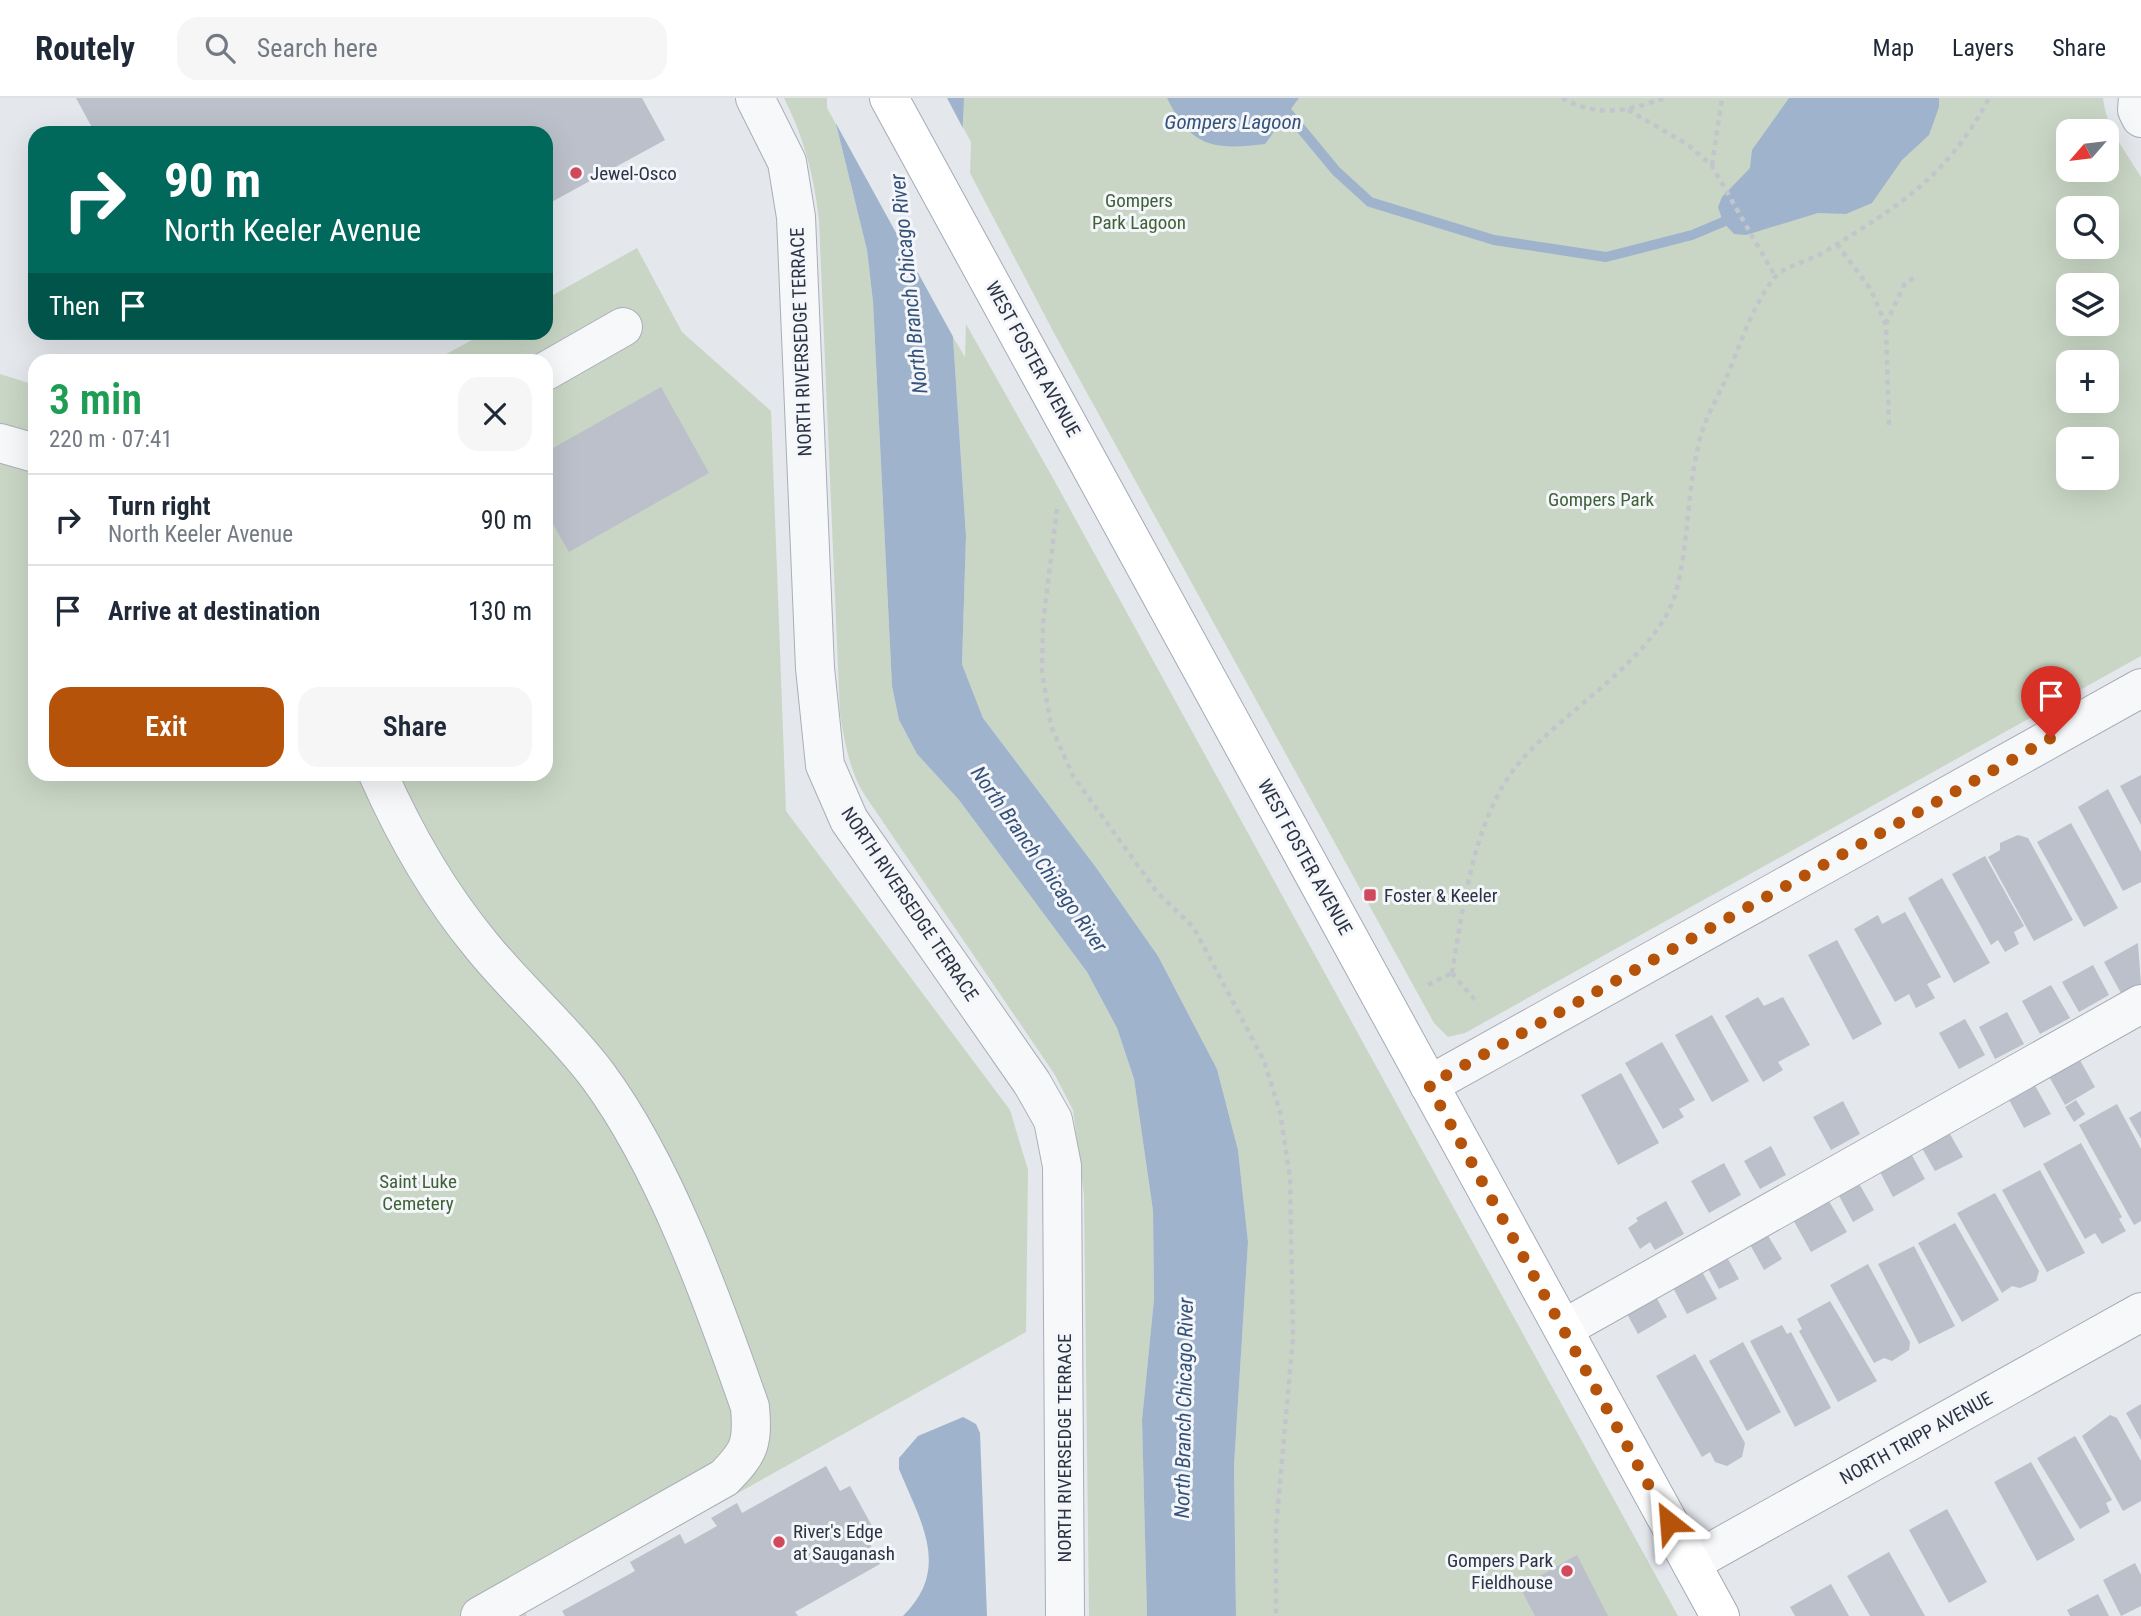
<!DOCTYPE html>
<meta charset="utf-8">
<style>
body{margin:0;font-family:"Roboto Condensed",sans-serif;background:#f6f6f7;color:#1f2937;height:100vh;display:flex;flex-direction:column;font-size:26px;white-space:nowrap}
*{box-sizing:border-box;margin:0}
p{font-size:23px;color:#747a83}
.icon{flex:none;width:38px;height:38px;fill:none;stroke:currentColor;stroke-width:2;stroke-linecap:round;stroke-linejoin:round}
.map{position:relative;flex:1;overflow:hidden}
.details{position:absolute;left:28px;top:256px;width:525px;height:427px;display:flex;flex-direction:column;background:#fff;border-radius:21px;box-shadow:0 7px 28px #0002}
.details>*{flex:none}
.top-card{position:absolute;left:28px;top:28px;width:525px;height:214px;border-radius:21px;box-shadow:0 7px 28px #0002;background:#00695c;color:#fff;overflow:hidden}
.needle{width:46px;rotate:242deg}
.tools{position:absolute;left:2056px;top:21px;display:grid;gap:14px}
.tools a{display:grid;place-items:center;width:63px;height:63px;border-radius:14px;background:#fff;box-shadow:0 7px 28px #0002;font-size:35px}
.pin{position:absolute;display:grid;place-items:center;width:60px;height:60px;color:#fff;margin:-72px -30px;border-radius:50% 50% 50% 0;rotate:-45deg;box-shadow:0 0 7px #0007}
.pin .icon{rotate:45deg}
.me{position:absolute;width:77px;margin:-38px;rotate:332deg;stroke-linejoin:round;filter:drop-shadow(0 0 5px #0008)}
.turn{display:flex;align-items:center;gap:24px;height:147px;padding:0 21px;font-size:32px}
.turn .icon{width:91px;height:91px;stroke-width:2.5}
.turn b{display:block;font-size:49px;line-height:60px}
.then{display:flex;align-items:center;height:66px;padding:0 21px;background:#0003;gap:14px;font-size:26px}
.round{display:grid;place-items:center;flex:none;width:74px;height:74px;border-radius:21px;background:#f6f6f7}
.headline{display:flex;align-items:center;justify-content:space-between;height:119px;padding:0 21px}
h1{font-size:42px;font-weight:600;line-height:52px;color:#1e9e55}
.cta{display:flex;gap:14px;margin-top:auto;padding:14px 21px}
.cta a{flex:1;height:80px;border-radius:21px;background:#b45309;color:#fff;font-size:28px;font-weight:600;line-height:80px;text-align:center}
.cta a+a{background:#f6f6f7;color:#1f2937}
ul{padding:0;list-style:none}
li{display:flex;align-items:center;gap:21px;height:91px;padding:0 21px;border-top:2px solid #e0e1e3}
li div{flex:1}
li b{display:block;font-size:26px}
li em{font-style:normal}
header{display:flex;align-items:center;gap:42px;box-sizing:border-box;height:98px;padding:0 35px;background:#fff;border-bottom:2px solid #e0e1e3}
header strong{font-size:33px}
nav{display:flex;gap:38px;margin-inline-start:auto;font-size:24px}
.search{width:490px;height:63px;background:#f6f6f7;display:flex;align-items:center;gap:18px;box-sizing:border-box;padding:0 24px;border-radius:21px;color:#747a83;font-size:26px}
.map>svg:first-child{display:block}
</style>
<header>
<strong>Routely</strong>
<div class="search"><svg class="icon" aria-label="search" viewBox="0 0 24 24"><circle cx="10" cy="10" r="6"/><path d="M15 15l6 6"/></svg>Search here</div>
<nav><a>Map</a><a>Layers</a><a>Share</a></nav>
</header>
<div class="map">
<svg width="2141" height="1518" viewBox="0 0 2141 1518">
<rect width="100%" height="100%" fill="#e4e7ec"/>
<!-- green -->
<g fill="#c9d6c5" fill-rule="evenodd">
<path d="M784,0H827V10L836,26L867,152L873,204L892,588L899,622L917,656L959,702L1087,874L1117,930L1134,981L1153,1113L1154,1201L1142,1322L1147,1518H1089L1084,1097L1073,1012L1055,977L864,696C849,671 845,645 840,616L819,122C814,77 804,40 784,0Z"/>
<path d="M947,0H2103C2106,30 2126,54 2141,79V558L1465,935L1448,939L1434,925L1054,235L970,75L971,44ZM2068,33H2107V72H2068ZM2068,110H2107V149H2068ZM2068,187H2107V226H2068ZM2068,264H2107V303H2068ZM2068,341H2107V380H2068Z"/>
<polygon points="637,150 682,234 771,313 786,713 1010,1012 1028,1072 1026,1234 525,1514 527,1518 0,1518 0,276 35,287 35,676 546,676 546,262 435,262 485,235 546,234 546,201"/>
<polygon points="966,226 1054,382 1678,1518 1236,1518 1234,1368 1248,1144 1238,1052 1217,971 1158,858 1095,768 983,620 962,566 966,438 953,239 965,259"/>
</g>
<!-- water -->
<g fill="#9fb4cc">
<polygon points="836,0 964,0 953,239 966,438 962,566 983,620 1095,768 1158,858 1217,971 1238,1052 1248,1144 1234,1368 1236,1518 1147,1518 1142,1322 1154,1201 1153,1113 1134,981 1117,930 1087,874 959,702 917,656 899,622 892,588 873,204 867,152 836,26"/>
<path d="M1167,0H1299L1265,46C1214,52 1191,50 1167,0Z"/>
<polygon points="1789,0 1939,0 1939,9 1929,37 1902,62 1872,105 1846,116 1818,115 1746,137 1734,136 1723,124 1718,109 1722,99 1750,70 1752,52"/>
<path d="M963,1319L976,1326L980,1335L987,1518H903C952,1470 920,1423 899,1371V1360L918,1338Z"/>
</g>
<!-- pier -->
<polygon fill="#e4e7ec" points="833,0 947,0 966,36 956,244 833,20"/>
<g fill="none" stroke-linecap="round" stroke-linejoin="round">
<!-- stream -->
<polyline stroke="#9fb4cc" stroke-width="10" points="1288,15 1336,73 1370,104 1494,142 1606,159 1692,137 1723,124"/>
</g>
<!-- building -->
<g fill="#bbc0ca">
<polygon points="76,0 642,0 665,42 546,107 546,35 95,35"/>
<polygon points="661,289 709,375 569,454 546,414 546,354"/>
<polygon points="2141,677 2141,727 2120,688"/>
<polygon points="2108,691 2141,754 2141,784 2123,793 2078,709"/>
<polygon points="2071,725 2118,810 2084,829 2037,744"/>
<polygon points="2018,737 2028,740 2073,822 2034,843 1988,759 2000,752 2000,745"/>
<polygon points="1985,758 2024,828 2014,834 2019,846 2005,854 1998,842 1991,847 1952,776"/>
<polygon points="1942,780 1990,865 1954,885 1908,800"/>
<polygon points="1905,814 1941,879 1927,886 1935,900 1916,910 1909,896 1895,904 1854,831 1878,817 1882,826"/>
<polygon points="1837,842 1882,926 1853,942 1808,857"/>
<polygon points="2138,845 2141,887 2122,897 2104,864"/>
<polygon points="2093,867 2109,897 2079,914 2062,884"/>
<polygon points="2051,887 2070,920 2040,936 2022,903"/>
<polygon points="1758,899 1764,908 1783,899 1810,947 1778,964 1783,972 1763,984 1725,918"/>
<polygon points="2007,914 2024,946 1995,961 1979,929"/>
<polygon points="1712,917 1749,983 1712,1004 1675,937"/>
<polygon points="1965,921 1985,957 1959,971 1939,935"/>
<polygon points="1662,944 1695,1002 1679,1011 1684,1019 1663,1031 1625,965"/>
<polygon points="2077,957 2095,989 2065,1007 2047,975"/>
<polygon points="1621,975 1659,1045 1618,1067 1581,997"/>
<polygon points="2033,984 2051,1016 2024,1030 2007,998"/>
<polygon points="2076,1002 2085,1016 2074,1024 2065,1009"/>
<polygon points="1843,1003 1860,1036 1831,1052 1813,1019"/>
<polygon points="2117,1006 2141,1051 2141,1123 2134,1127 2079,1027"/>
<polygon points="2141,1013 2141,1041 2129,1020"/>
<polygon points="1946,1029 1963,1059 1935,1073 1919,1045"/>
<polygon points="2081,1045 2122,1119 2119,1121 2126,1133 2102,1146 2095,1135 2085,1141 2043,1066"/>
<polygon points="1771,1048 1786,1077 1760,1091 1744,1063"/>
<polygon points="1909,1052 1925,1081 1893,1099 1878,1070"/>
<polygon points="1724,1065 1741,1097 1709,1115 1691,1083"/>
<polygon points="2040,1072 2085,1155 2047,1174 2002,1092"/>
<polygon points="1857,1082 1874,1112 1853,1124 1837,1094"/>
<polygon points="1995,1095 2039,1173 2036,1183 2020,1190 2012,1188 2002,1195 1957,1115"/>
<polygon points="1826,1098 1847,1134 1811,1154 1791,1118"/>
<polygon points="1666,1103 1684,1136 1655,1152 1650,1144 1640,1151 1628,1130 1638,1123 1636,1120"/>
<polygon points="1955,1125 1999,1202 1962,1224 1918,1145"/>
<polygon points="1764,1131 1782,1161 1764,1172 1747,1141"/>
<polygon points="1914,1148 1955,1228 1919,1246 1878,1166"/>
<polygon points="1723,1152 1739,1181 1719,1191 1704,1163"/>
<polygon points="1868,1166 1910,1244 1909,1252 1892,1263 1884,1260 1874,1265 1830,1187"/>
<polygon points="1699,1168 1717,1201 1687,1216 1670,1184"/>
<polygon points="1651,1190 1667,1219 1638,1236 1622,1207"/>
<polygon points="1830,1203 1877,1283 1838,1304 1799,1233 1802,1231 1797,1221"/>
<polygon points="1782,1227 1787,1236 1791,1234 1831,1310 1795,1329 1750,1243"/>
<polygon points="1743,1244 1781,1314 1747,1333 1709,1263"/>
<polygon points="1695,1256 1745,1345 1742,1359 1727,1368 1715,1364 1710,1354 1702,1359 1656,1278"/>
<polygon points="2141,1306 2141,1342 2126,1315"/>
<polygon points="2110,1317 2117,1320 2141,1363 2141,1403 2123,1413 2082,1338"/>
<polygon points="2075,1338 2112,1402 2106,1405 2110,1414 2080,1431 2037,1360"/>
<polygon points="2031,1364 2075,1442 2037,1463 1994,1384"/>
<polygon points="826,1368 840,1393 850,1388 877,1437 868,1442 880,1466 795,1514 798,1518 565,1518 562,1513 635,1473 630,1464 680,1436 685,1446 717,1428 711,1420 737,1405 742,1415"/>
<polygon points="1947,1411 1987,1484 1949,1505 1909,1432"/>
<polygon points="1889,1454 1925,1518 1870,1518 1847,1478"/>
<polygon points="1577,1457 1608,1518 1535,1518 1520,1489"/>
<polygon points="2135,1465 2141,1477 2141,1508 2121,1518 2103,1482"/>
<polygon points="1831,1486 1849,1518 1795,1518 1790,1509"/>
<polygon points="2098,1496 2109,1518 2070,1518 2067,1512"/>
</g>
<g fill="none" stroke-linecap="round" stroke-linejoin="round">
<!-- minor casing -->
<g stroke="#a9aeb7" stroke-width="40">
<g id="minor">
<polyline points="755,0 787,64 796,119 815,570 825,667 849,722 1032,985 1053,1022 1062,1068 1065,1518"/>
<polyline points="2138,0 2137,12 2141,20"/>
<polyline points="546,273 623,229"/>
<polyline points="0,345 35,355"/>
<path d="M378,676C405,737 438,795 481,847C517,892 563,931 598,978C664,1067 713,1203 750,1309C753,1345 750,1354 724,1380L480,1518"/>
<polyline points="1429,987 2141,590"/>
<polyline points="1563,1231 2141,906"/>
<polyline points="1691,1465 2141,1214"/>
</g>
</g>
<!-- major casing -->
<g stroke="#a3abb8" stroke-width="40">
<polyline id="major" points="889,0 1720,1518"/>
</g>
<!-- path -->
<g stroke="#c2c5cb" stroke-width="4.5" stroke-dasharray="5 5" stroke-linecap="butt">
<path d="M1562,0C1599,20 1626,13 1665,0"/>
<polyline points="1628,12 1687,46 1712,68 1775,178"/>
<polyline points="1712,67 1722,0"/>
<polyline points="2071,72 2072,85"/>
<polyline points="1837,146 1871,192 1886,227 1889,330"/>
<polyline points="1886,226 1905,185 1917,178"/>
<polyline points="1057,411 1043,525 1042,575 1051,628 1073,678 1157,794 1194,830 1264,963 1280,1014 1290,1080 1293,1239 1276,1430 1276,1518"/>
<path d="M1452,875C1464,805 1474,713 1525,658C1566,613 1657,557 1675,497C1690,446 1686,389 1701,337C1706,319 1717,300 1725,283C1739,250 1752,208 1774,180C1784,168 1812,162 1826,153C1899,108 1948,78 1989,0"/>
<polyline points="1452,875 1475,902"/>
<polyline points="1428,887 1452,875"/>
</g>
<!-- minor -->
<use href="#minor" stroke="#f7f8fa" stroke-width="38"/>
<!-- major -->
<use href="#major" stroke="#fff" stroke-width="38"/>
</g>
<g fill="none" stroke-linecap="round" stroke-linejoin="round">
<!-- route -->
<polyline stroke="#b45309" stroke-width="12" stroke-dasharray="0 21.6" points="1669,1424 1429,987 2051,640"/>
</g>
<!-- markers -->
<g fill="#d1495b" stroke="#f4f6f9" stroke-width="2.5">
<circle cx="576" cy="75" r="7"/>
<rect x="1363" y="790" width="14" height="14" rx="3.5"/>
<circle cx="779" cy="1444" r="7"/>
<circle cx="1567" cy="1473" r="7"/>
</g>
<g text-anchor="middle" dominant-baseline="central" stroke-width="6" stroke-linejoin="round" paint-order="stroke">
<!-- poi labels -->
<g font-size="19" fill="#2b3445" stroke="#f4f6f9" text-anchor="start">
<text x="590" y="75">Jewel-Osco</text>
<text x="1384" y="797">Foster &amp; Keeler</text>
<text x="793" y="1433">River's Edge<tspan x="793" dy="22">at Sauganash</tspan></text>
<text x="1553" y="1462" text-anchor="end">Gompers Park<tspan x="1553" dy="22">Fieldhouse</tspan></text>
</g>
<!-- park labels -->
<g font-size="19" fill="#3f6138" stroke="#f4f6f9">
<text x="1139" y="102">Gompers<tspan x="1139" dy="22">Park Lagoon</tspan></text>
<text x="1601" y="401">Gompers Park</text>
<text x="418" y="1083">Saint Luke<tspan x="418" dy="22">Cemetery</tspan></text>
</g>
<!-- street labels -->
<g font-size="19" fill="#2b3445" stroke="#f4f6f9">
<text transform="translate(801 244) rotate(-92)">NORTH RIVERSEDGE TERRACE</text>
<text transform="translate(1033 261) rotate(61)">WEST FOSTER AVENUE</text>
<text transform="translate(1305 759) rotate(61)">WEST FOSTER AVENUE</text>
<text transform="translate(910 806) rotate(56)">NORTH RIVERSEDGE TERRACE</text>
<text transform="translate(1916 1340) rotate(-29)">NORTH TRIPP AVENUE</text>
<text transform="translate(1064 1350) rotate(-90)">NORTH RIVERSEDGE TERRACE</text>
</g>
<!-- water labels -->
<g font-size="21" font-style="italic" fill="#34527a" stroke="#f4f6f9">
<text x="1233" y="24">Gompers Lagoon</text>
<text transform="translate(909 186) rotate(-96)">North Branch Chicago River</text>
<text transform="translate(1039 761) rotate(55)">North Branch Chicago River</text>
<text transform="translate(1184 1310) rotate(-89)">North Branch Chicago River</text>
</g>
</g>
</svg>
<div class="tools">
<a><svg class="needle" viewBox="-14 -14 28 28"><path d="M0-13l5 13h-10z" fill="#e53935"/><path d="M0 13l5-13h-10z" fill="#747a83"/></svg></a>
<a><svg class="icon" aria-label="search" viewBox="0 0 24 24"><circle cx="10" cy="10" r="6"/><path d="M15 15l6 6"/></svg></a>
<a><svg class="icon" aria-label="layers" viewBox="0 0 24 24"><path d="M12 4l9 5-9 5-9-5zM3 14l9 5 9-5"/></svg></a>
<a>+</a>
<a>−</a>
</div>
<div class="pin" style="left:2051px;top:640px;background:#d93025"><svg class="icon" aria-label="arrive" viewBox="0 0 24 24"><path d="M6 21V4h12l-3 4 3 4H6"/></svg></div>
<svg class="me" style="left:1669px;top:1424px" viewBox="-20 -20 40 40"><path d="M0-17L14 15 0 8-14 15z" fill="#b45309" stroke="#fff" stroke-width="4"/></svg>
<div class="top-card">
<div class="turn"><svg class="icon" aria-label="right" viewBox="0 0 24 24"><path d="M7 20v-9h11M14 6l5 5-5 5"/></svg><div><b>90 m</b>North Keeler Avenue</div></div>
<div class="then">Then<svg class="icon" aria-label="arrive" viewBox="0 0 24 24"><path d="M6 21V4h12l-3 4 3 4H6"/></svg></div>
</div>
<section class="details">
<div class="headline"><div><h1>3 min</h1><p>220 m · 07:41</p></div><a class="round"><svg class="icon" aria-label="close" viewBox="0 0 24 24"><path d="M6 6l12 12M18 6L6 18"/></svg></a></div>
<ul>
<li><svg class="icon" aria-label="right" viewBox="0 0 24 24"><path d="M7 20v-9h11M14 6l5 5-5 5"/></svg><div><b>Turn right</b><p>North Keeler Avenue</p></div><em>90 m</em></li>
<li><svg class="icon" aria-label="arrive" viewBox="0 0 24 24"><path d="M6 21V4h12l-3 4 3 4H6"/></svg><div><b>Arrive at destination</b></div><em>130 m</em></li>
</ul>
<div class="cta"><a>Exit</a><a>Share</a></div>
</section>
</div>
